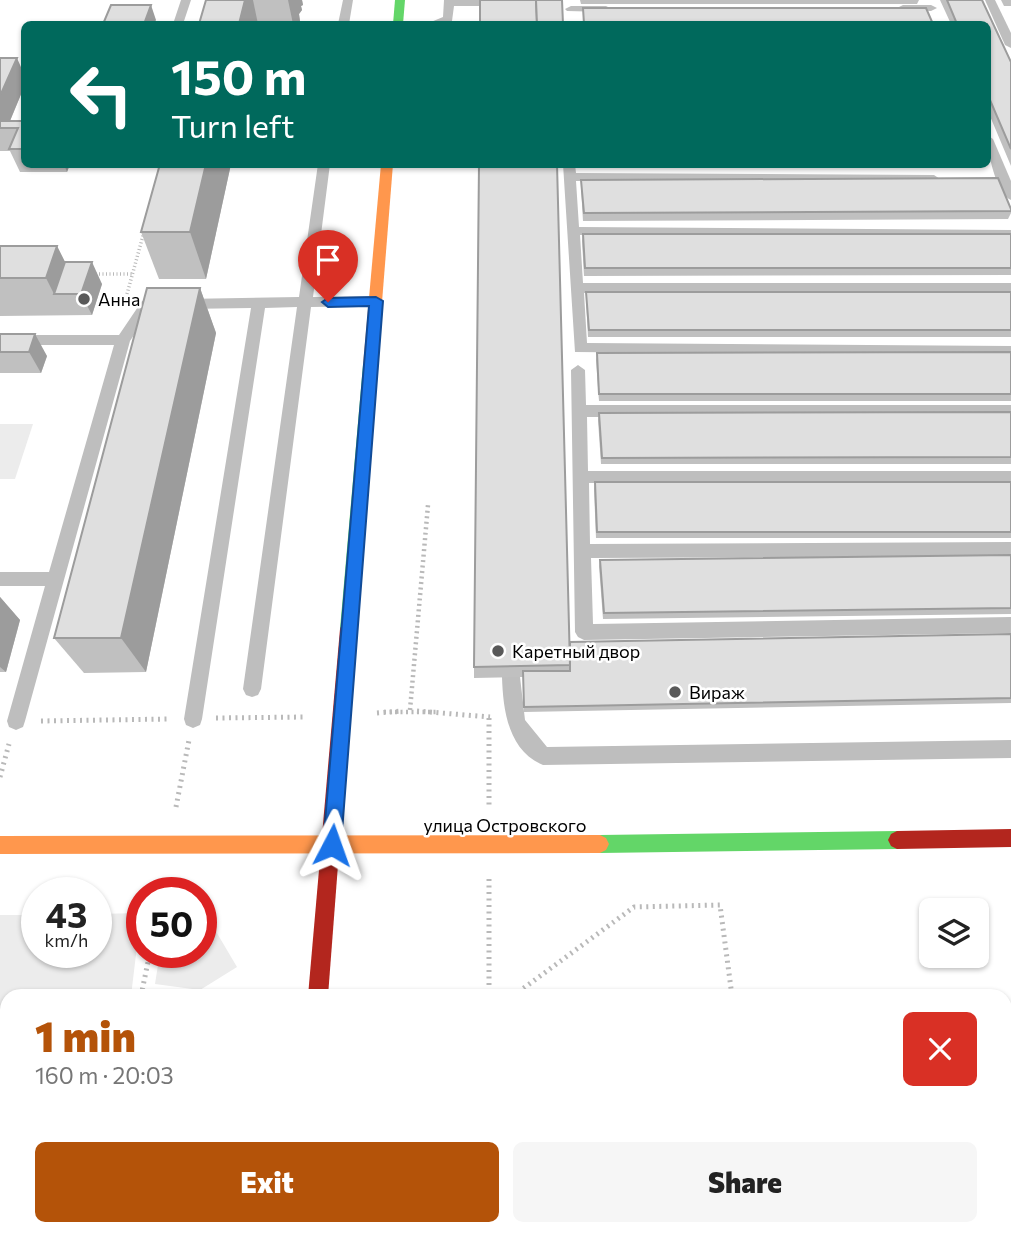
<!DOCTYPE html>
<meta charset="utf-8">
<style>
body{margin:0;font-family:Commissioner,sans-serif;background:#f6f6f6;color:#222;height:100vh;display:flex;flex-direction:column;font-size:26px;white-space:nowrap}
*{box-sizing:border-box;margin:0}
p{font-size:23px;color:#767676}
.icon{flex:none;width:38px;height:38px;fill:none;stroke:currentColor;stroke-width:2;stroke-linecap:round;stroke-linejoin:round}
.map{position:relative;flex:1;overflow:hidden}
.panel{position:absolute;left:0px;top:989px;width:1012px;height:247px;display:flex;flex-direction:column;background:#fff;border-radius:21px 21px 0 0;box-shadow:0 2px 5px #0004}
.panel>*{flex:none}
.guide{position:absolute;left:21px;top:21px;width:970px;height:147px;border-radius:10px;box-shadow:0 2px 5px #0004;background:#00695c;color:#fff;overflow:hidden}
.controls{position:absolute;left:919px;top:898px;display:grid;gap:14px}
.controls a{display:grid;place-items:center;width:70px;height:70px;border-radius:10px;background:#fff;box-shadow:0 2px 5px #0004;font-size:35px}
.speed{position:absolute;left:21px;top:877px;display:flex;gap:14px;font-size:35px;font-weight:700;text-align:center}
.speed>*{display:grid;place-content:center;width:91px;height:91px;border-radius:50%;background:#fff;box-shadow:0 2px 5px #0004;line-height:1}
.speed small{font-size:18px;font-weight:400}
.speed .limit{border:10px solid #d22;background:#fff;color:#111}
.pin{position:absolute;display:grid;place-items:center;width:60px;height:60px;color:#fff;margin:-72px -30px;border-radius:50% 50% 50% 0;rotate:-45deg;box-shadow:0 0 7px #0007}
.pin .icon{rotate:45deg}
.me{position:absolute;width:77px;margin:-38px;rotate:4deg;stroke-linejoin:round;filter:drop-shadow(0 0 5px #0008)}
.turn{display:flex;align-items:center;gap:24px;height:147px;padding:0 35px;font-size:32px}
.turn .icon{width:91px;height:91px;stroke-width:2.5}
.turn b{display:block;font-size:49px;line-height:60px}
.round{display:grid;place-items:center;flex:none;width:74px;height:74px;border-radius:10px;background:#f6f6f6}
.headline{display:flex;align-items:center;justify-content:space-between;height:119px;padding:0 35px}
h1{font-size:42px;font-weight:800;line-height:52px;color:#b45309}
.action{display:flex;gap:14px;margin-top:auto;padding:14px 35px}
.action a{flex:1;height:80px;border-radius:10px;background:#b45309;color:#fff;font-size:28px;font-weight:800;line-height:80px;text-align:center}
.action a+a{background:#f6f6f6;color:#222}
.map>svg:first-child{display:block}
</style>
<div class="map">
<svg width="1011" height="1234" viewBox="0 0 1011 1234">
<rect width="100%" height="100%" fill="#fff"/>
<!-- green -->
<g fill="#ececec">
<polygon points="0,424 33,424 15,479 0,479"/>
<polygon points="141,913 131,996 7,996 7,1040 0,1042 0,915 37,915 37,952 96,952 96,914"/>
<polygon points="201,921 211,923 237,967 200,990 155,984 160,952 201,952"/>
</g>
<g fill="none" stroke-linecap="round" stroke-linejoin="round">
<!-- path-far2 -->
<g stroke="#b9b9b9" stroke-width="3.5" stroke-dasharray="1 2.5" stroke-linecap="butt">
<polyline points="92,274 132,274"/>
<polyline points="127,294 144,232"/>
</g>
<!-- path-far1 -->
<g stroke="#b9b9b9" stroke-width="4.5" stroke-dasharray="2 3.5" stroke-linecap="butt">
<polyline points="410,710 428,505"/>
<polyline points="384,712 437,712"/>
</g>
<!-- path -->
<g stroke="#b9b9b9" stroke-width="5" stroke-dasharray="2 4.5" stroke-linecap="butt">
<polyline points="417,711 490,717"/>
<polyline points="377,713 403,711"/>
<polyline points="216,718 306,717"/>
<polyline points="489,718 489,808"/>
<polyline points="41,721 169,719"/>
<polyline points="0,777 9,744"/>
<polyline points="176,807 189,740"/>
<polyline points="489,879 489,996"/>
<polyline points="161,892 163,881"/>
<polyline points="141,996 150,952"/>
<polyline points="513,996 634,907 720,905 732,996"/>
<polyline points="1004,1157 1011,1157"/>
<polyline points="96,1234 97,1228"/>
<polyline points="450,1234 451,1228"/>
</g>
<!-- lane -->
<g fill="#bebebe" fill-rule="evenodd">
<polygon points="181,0 191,0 183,24 173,24"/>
<polygon points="343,0 353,0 349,24 338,24"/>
<polygon points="444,0 482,0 486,3 481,6 454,6 452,21 426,24 443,17"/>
<polygon points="985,0 995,0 1011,33 1011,48 1005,45"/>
<polygon points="903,5 931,5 937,8 931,11 899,10 897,8"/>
<polygon points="571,6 606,6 612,9 606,12 567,11 565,9"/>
<path d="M987,135L993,139L1011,181V200C996,194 987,151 987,135Z"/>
<polygon points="318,164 330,164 313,297 376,296 383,301 376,306 311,307 261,689 258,695 252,697 246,695 243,689 297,307 265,308 202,719 200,725 193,728 186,725 184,719 251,308 184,309 177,304 184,299 299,297"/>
<polygon points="563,164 575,164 576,173 934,175 940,179 934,183 576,181 579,227 1011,230 1011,238 580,235 583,283 1011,283 1011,293 584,293 587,343 1011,346 1011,356 575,352"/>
<polygon points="156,299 161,300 161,308 151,309 130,341 25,721 23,727 16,730 9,727 7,721 45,586 0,586 0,572 49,572 114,345 0,345 0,335 119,335 142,301"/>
<polygon points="578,365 585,370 586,405 1011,405 1011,417 587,417 588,471 1011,471 1011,483 589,483 590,544 1011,542 1011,556 591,558 593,624 1011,617 1011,633 584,640 578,637 575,632 571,370"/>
<path d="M511,669L517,671L520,677L525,720L547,747L1011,740V758L543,765C508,751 503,709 502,677L505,671Z"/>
<rect x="0" y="1124" width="7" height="24"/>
<polygon points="1004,1216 1011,1216 1011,1234 853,1234 855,1228 1004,1228"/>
<polygon points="159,1228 183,1228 182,1234 158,1234"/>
</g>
<!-- fast -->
<g fill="#63d668" fill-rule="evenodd">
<polygon points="395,0 405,0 403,24 393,24"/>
<polygon points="370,360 377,365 356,629 354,634 348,636 342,634 340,629 363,365"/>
<polygon points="897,831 903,834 906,840 903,846 897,849 600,853 594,850 591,844 594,838 600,835"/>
</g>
<!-- slow -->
<g fill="#ff974d" fill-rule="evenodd">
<polygon points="381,164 393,164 377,365 370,370 363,365"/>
<polygon points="600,835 606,838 609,844 606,850 600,853 0,854 0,836"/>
<rect x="286" y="1228" width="22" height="6"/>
</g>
<!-- jam -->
<g fill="#b3261e" fill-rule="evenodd">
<polygon points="348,622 354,624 356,629 328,996 308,996 340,629 342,624"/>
<polygon points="1011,829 1011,847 897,849 891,846 888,840 891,834 897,831"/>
</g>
</g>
<!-- wall -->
<g fill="#c0c0c0">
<polygon points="206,0 302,0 303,5 301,6 302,10 299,14 300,21 295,23 295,24 199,24"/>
<polygon points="580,0 919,0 917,4 581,4"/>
<polygon points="940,0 982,0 1011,62 1011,166 987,109 987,24 951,24"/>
<polygon points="1001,0 1011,0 1011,6 1004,6"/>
<polygon points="0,58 24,74 24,87 10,121 22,121 24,115 24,164 70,164 67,172 20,172 10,151 0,151"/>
<polygon points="231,164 206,279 159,279 141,232"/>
<polygon points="574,164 983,164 982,167 574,167"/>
<polygon points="581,180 1011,209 1011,213 1008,219 583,221 581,188"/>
<polygon points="583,234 1011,234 1011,275 584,276 582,241"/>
<polygon points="0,246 57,246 65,262 102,284 92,315 0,316"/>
<polygon points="200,288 216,333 146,672 84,673 54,638"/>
<polygon points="586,292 1011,292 1011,337 588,337 586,300"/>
<polygon points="0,334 47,356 41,373 0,373"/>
<polygon points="1011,352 1011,401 599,401 596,360 597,353"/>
<polygon points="1011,412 1011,464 601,464 598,420 599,413"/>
<polygon points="595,482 1011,482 1011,538 596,538 594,489"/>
<polygon points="1011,555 1011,614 603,619 599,566 600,560"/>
<polygon points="0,597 20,620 6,672 0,672"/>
<polygon points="1011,634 1011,703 524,712 523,677 474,678 474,667 570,642"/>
<polygon points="657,1228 699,1228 716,1234 645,1234 651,1229"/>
<polygon points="55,1230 54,1234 0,1234 0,1231"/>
</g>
<!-- shaded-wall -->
<g fill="#9c9c9c">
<polygon points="245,0 253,0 258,24 239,24"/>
<polygon points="288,0 302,0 303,5 301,6 302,10 299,14 300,21 295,23 295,24 293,24"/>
<polygon points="151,5 156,20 154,24 144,24"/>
<polygon points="17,58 24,74 24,87 7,128 0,128 0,96"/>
<polygon points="64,164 70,164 67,172"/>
<polygon points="206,164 231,164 206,279 190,232"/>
<polygon points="57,246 76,284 54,294 46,278"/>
<polygon points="92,262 102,284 92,315 81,294"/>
<polygon points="200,288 216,333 146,672 121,638"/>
<polygon points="35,334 47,356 41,373 29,352"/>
<polygon points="0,597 20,620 6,672 0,667"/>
<polygon points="55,1230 54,1234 28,1234"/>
</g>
<!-- building -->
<g fill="#dfdfdf" stroke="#9c9c9c" stroke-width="2">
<polygon points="206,0 245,0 239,24 199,24"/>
<polygon points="480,0 536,0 537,24 480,24"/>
<polygon points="536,0 562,0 563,24 537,24"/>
<polygon points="947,0 982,0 1011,62 1011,149 987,93 987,24 957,24"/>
<polygon points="111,5 151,5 144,24 103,24"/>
<polygon points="583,8 926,8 933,24 584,24"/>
<polygon points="0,58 17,58 0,96"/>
<polygon points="24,115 24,149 9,149 18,128 0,128 0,121 22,121"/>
<polygon points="160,164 206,164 190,232 141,232"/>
<polygon points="479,164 557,164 570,665 474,667"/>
<polygon points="998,178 1011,209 1011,211 584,213 581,180"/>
<polygon points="583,234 1011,234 1011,268 585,268"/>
<polygon points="0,246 57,246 46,278 0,278"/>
<polygon points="65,262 92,262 81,294 54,294"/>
<polygon points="147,288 200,288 121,638 54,638"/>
<polygon points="586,292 1011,292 1011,330 589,330"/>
<polygon points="0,334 35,334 29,352 0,352"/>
<polygon points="1011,352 1011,394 599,394 597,353"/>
<polygon points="1011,412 1011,457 602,458 599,413"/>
<polygon points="595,482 1011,482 1011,532 597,532"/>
<polygon points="1011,555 1011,608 604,613 600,560"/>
<polygon points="1011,634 1011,698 524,707 523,671 570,671 570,642"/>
<polygon points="697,1228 716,1234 663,1234"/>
</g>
<!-- route -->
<polygon fill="#1a73e8" stroke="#114b97" stroke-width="2" points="376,297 383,301 341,845 338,851 332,854 325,851 323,845 369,306 328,307 322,302 328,298"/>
<!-- markers -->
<g fill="#595959" stroke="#fff" stroke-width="2.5">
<circle cx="84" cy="299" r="7"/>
<circle cx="498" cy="651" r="7"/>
<circle cx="675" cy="692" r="7"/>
</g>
<g text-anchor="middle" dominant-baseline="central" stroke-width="5" stroke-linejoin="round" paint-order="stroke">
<!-- poi labels -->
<g font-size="18" fill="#000" stroke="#fff" text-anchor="start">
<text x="98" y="299">Анна</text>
<text x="512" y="651">Каретный двор</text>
<text x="689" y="692">Вираж</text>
</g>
<!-- street labels -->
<g font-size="18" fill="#000" stroke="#fff">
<text x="505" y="825">улица Островского</text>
</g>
</g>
</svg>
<div class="controls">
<a><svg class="icon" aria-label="layers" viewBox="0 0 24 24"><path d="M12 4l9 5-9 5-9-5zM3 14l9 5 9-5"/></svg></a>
</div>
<div class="speed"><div>43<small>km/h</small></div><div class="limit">50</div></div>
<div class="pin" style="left:328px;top:302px;background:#d93025"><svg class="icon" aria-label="arrive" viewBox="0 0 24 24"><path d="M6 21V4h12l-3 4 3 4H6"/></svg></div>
<svg class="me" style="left:332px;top:845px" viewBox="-20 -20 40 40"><path d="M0-17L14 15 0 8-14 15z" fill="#1a73e8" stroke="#fff" stroke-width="4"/></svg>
<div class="guide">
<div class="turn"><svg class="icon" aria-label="left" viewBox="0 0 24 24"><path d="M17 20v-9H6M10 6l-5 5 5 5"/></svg><div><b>150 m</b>Turn left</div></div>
</div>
<section class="panel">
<div class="headline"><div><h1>1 min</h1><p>160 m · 20:03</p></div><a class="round" style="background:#d93025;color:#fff"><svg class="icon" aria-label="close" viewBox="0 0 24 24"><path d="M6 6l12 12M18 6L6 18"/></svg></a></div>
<div class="action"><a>Exit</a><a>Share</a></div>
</section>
</div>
